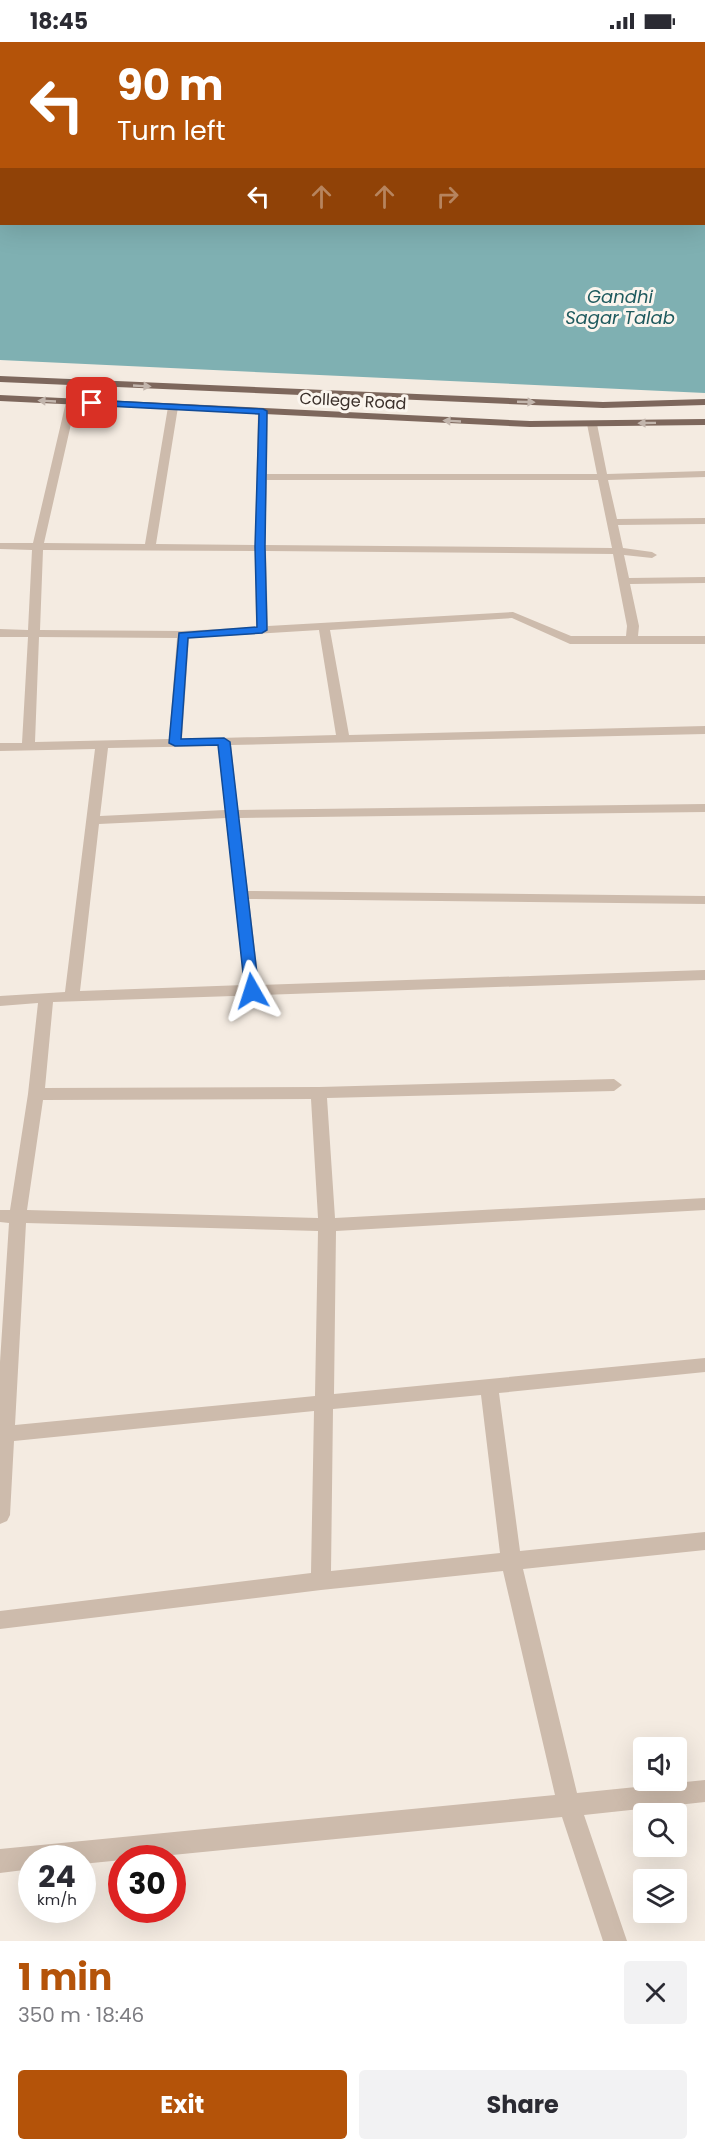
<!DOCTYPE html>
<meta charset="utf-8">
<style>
body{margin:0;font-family:Poppins,sans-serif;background:#f2f2f3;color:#2b2b33;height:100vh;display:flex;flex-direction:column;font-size:22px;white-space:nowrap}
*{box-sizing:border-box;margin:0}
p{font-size:20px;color:#7c7c81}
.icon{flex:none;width:33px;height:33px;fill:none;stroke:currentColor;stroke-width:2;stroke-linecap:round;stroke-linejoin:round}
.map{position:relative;height:1899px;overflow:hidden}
.details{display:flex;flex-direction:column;background:#fff;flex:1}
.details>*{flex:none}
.banner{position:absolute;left:0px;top:0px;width:705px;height:183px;box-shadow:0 6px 24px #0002;background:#b45309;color:#fff;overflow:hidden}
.buttons{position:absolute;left:633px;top:1695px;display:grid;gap:12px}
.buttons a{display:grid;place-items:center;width:54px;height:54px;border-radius:6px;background:#fff;box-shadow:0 6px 24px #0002;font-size:30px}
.speed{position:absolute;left:18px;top:1803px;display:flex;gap:12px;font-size:30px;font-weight:700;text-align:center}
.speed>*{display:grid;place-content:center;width:78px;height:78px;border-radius:50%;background:#fff;box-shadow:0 6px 24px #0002;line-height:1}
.speed small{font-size:15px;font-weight:400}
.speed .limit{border:9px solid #d22;background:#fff;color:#111}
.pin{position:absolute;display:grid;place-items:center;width:51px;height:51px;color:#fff;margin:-26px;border-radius:12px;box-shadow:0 3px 9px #0006}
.me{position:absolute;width:66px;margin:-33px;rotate:354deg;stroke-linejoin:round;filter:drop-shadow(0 0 4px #0008)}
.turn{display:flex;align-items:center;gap:21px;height:126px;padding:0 18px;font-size:27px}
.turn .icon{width:78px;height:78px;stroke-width:2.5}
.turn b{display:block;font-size:42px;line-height:51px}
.lanes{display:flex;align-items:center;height:57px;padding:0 18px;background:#0003;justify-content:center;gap:30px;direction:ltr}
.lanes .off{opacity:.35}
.round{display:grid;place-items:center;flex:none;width:63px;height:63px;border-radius:6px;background:#f2f2f3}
.overview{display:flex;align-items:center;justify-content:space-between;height:102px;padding:0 18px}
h1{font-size:36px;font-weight:700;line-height:45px;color:#b45309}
.primary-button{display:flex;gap:12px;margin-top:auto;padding:12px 18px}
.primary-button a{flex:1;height:69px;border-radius:6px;background:#b45309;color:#fff;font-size:24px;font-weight:700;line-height:69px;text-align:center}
.primary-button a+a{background:#f2f2f3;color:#2b2b33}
.status{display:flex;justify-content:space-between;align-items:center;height:42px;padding:0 30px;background:#fff;direction:ltr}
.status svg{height:16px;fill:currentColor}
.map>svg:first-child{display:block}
</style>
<div class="status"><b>18:45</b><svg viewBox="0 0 49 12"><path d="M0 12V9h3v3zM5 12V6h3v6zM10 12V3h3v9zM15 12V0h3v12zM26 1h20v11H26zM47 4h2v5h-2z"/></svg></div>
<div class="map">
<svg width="705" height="1899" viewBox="0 0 705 1899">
<rect width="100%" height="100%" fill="#f4ebe1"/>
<!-- water -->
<polygon fill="#7fb0b2" points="0,0 304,1 2,2 2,182 704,182 705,53 705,351 0,318"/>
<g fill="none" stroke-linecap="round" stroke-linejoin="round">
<!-- minor -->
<g fill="#cdbbac" fill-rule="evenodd">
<polygon points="473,0 488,2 475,2"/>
<rect x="704" y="43" width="1" height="4"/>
<path d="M71,357L76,360L44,501L145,502L168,365L173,362L178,365L156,502L255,503L258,369L263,366L268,369L267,432H597L587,382L592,379L597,382L607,432L705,429V435L608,438L617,477L705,476V482L618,483L623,506L652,510L657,513L652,516L624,513L629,536L705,535V541L630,542L639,584L638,594H705V602H570L512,576L330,588L349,693L705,684V692L231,703L238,768L705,762V770L239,776L248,849L705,854V862L249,857L259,943L705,928V938L53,960L45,1046L319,1045L614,1037L622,1043L614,1049L327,1056L335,1176L705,1156V1168L336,1189L334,1352L705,1316V1330L499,1351L520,1509L705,1490V1508L523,1527L577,1751L705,1738V1760L584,1773L627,1899H603L562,1775L142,1816H122V1818L82,1822V1816H32V1827L0,1831V1807L555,1753L503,1529L321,1548L0,1587V1569L311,1531L314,1369L14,1399L10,1473L7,1479L0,1482V1320L9,1181L0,1180V1168H10L28,1052L38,961L0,964V954L65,950L95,707L0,709V701H22L28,595H0V587L28,588L32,508L0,507V501H33L66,360ZM267,438H598L612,506L265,503ZM43,508L255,509L256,585L183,589L40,588ZM266,509L613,512L627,584L626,594H571L513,570L268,584ZM319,588L336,693L182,697L189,596ZM39,595L177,596L169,697L35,700ZM218,704L225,768L100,774L108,706ZM226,776L244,943L80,949L99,782ZM311,1057L318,1176L27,1168L43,1058ZM26,1181L318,1189L315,1354L15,1383ZM481,1353L500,1511L331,1529L333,1367Z"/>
</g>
<!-- major -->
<g fill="#7d675c" fill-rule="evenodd">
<polygon points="0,334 603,360 705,357 705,363 603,366 0,340"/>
<polygon points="0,353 530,379 705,377 705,383 530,385 0,359"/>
</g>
</g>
<!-- one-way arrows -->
<defs><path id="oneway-solid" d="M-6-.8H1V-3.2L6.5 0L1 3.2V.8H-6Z" transform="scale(1.5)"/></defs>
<g fill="#c2b5ac">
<use href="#oneway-solid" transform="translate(142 344) rotate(3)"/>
<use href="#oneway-solid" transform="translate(47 359) rotate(-177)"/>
<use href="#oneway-solid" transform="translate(526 360) rotate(2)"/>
<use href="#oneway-solid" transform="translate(452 379) rotate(-177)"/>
<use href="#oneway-solid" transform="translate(647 381) rotate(179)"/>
</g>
<!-- route -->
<polygon fill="#1a73e8" stroke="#114b97" stroke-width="1.5" points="92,358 263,367 267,369 265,505 267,588 262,591 188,596 181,697 224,696 230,700 259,949 257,952 252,954 245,949 218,703 175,704 169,701 179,591 257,585 255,505 259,372 89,363"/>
<g text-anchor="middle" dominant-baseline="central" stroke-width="6" stroke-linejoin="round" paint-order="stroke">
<!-- far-street labels -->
<g font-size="16" fill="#3b302b" stroke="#fbf5ee">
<text transform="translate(353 359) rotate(3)">College Road</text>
</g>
<!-- far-water labels -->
<g font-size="18" font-style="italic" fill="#1f5a5e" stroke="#fbf5ee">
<text x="620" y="254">Gandhi<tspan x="620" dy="21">Sagar Talab</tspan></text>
</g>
</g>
</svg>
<div class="buttons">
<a><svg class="icon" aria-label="sound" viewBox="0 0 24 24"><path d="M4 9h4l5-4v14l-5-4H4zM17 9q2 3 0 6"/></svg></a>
<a><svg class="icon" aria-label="search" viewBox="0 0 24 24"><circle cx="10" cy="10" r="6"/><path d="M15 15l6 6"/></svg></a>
<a><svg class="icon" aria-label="layers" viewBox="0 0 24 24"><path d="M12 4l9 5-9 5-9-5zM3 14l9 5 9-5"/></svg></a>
</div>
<div class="speed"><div>24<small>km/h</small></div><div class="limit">30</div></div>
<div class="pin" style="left:92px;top:361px;background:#d93025"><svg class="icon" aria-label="arrive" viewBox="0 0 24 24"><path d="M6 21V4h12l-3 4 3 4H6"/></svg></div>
<svg class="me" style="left:252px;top:949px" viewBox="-20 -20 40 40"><path d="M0-17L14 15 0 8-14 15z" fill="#1a73e8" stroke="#fff" stroke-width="4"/></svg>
<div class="banner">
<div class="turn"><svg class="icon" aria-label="left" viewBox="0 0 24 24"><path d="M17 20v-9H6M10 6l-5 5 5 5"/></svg><div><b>90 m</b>Turn left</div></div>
<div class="lanes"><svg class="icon" aria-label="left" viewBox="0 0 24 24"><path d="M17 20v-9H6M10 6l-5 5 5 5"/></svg><svg class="icon off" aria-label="ahead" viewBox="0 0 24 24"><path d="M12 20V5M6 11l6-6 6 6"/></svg><svg class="icon off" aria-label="ahead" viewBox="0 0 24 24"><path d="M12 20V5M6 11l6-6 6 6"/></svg><svg class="icon off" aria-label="right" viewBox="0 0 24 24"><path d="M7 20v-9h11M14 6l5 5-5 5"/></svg></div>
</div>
</div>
<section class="details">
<div class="overview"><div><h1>1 min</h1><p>350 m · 18:46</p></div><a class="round"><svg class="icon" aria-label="close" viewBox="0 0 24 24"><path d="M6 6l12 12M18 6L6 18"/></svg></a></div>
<div class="primary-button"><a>Exit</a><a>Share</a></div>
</section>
